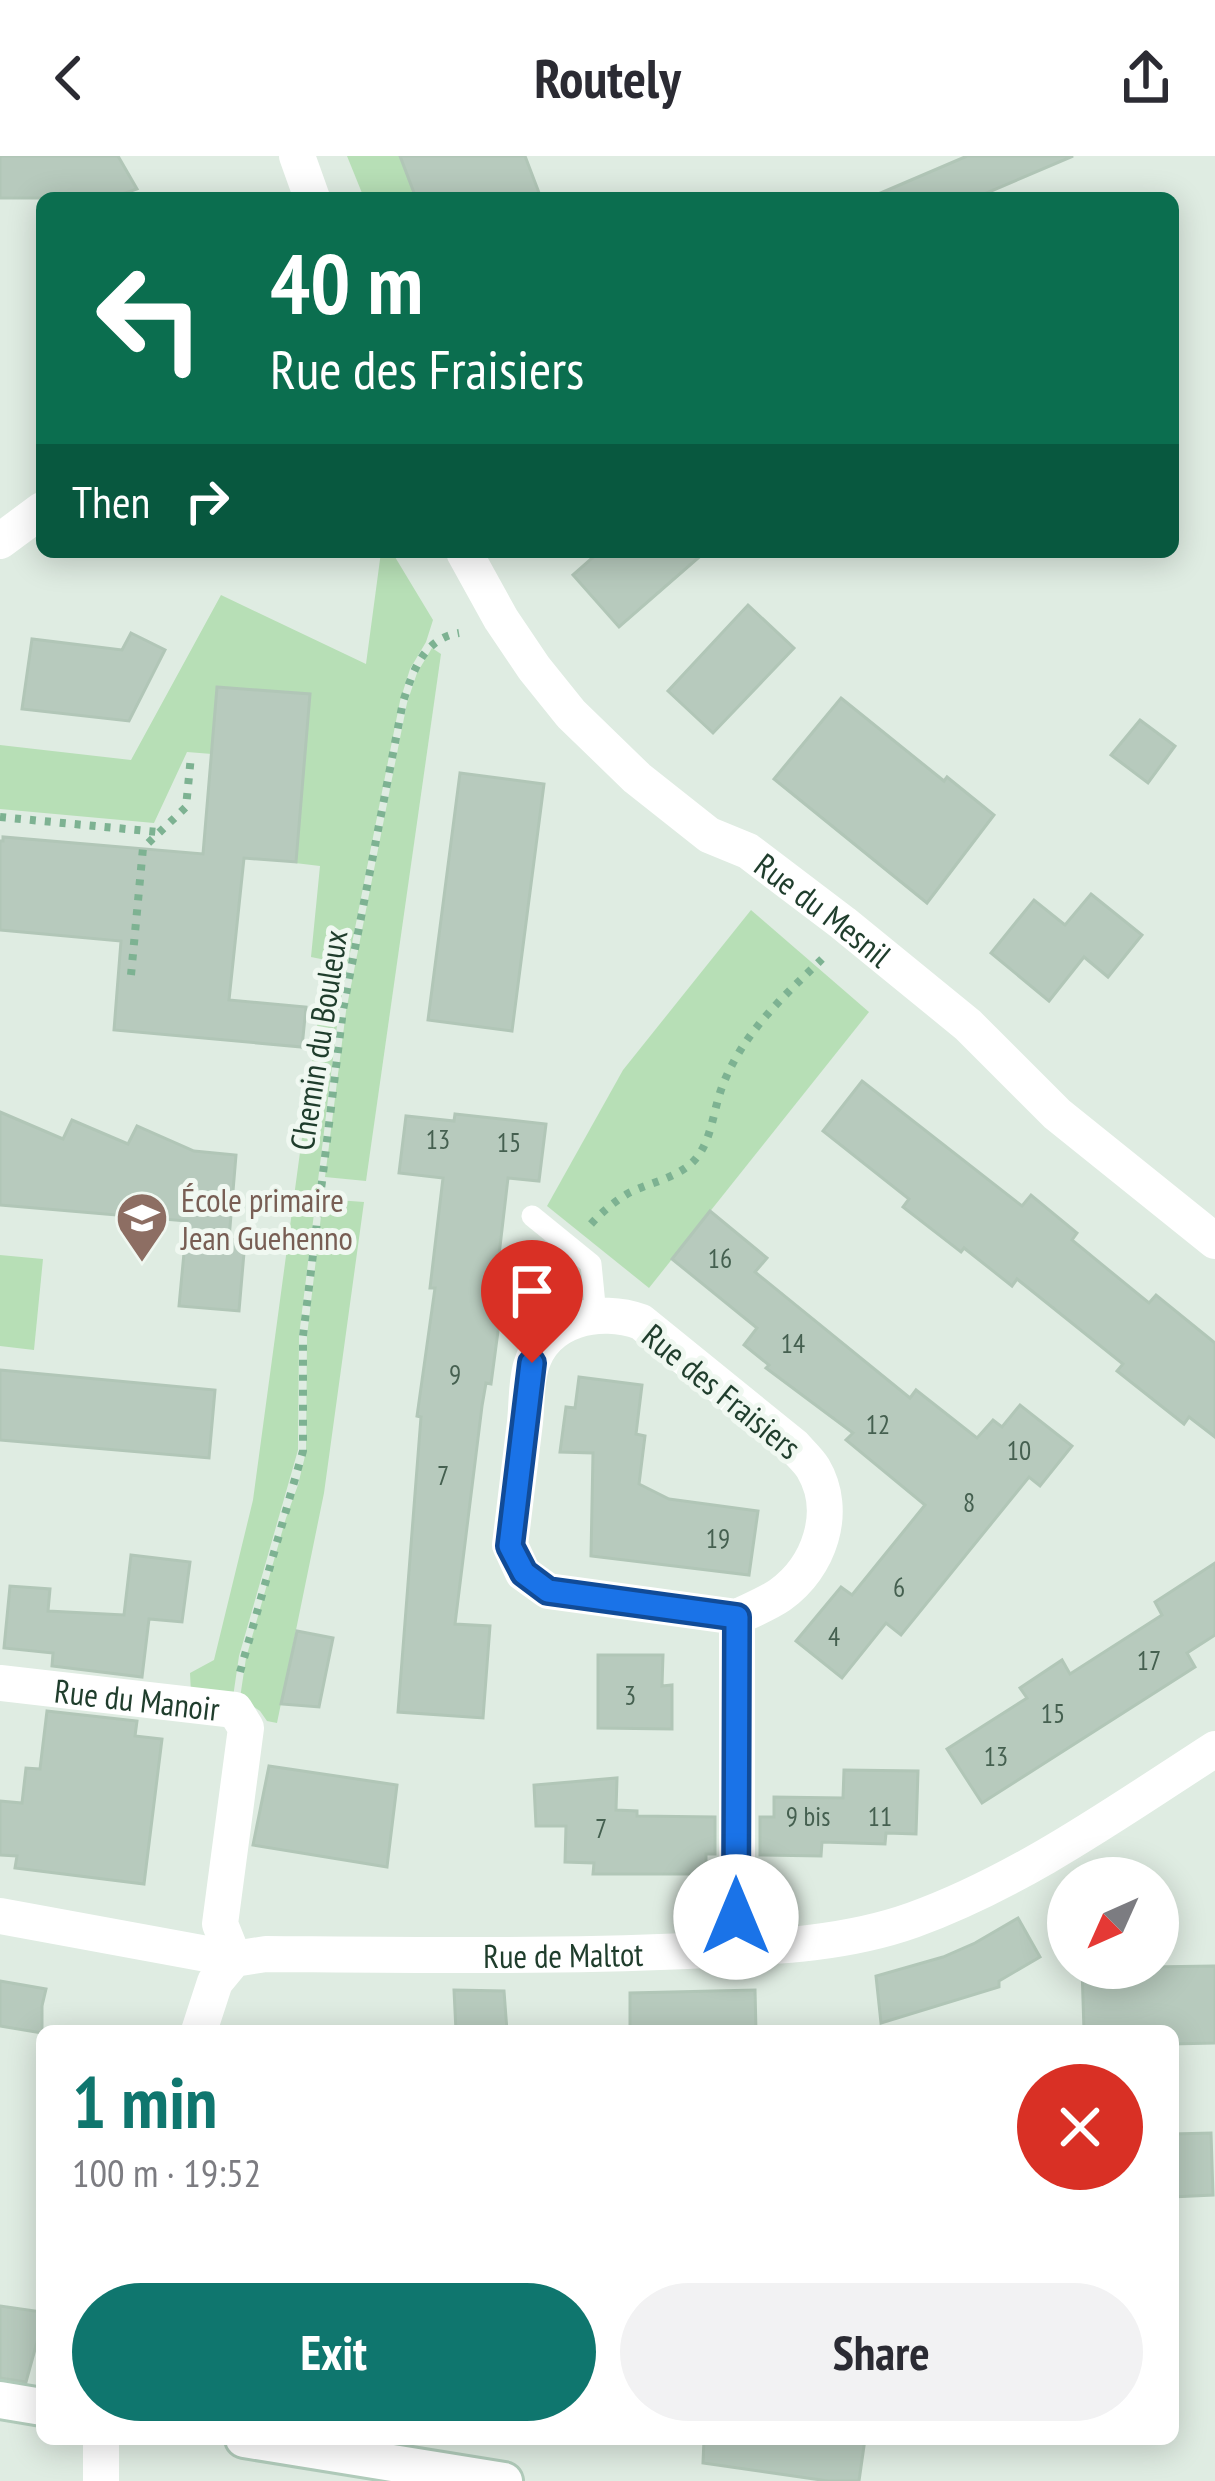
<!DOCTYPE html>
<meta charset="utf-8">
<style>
body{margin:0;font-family:"PT Sans Narrow",sans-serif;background:#f2f2f3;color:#2b2b33;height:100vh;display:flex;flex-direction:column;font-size:45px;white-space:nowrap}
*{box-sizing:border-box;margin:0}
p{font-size:39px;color:#7c7c81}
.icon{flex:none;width:66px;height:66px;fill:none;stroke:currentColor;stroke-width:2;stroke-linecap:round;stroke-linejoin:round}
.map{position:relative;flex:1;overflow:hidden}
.details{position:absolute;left:36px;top:1869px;width:1143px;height:420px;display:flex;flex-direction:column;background:#fff;border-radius:18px;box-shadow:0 6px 30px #0003}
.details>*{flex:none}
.hud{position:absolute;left:36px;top:36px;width:1143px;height:366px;border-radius:18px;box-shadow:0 6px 30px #0003;background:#0b6e4f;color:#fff;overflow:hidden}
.needle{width:78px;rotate:225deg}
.fabs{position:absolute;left:1047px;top:1701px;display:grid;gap:24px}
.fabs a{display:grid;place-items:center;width:132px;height:132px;border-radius:50%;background:#fff;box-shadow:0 6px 30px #0003;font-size:60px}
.pin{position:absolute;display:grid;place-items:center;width:102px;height:102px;color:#fff;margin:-123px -51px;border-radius:50% 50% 50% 0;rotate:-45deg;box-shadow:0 0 12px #0007}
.pin .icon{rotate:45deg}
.me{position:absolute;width:132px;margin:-66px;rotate:0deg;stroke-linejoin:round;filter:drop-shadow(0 0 9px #0008)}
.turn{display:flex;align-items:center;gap:42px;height:252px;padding:0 36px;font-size:54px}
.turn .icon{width:156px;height:156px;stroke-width:2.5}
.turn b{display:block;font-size:84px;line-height:102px}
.then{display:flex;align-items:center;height:114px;padding:0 36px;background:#0003;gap:24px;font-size:45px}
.round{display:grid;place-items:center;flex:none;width:126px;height:126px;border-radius:63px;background:#f2f2f3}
.head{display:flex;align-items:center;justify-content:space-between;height:204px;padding:0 36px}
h1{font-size:72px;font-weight:800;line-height:90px;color:#0f766e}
.action{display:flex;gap:24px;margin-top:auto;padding:24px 36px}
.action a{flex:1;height:138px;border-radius:72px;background:#0f766e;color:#fff;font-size:48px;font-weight:800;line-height:138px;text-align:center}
.action a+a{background:#f2f2f3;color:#2b2b33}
header{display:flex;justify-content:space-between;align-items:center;height:156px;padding:0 36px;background:#fff;font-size:54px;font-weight:800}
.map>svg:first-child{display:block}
</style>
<header><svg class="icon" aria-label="back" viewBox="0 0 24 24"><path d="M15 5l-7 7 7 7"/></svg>Routely<svg class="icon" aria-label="share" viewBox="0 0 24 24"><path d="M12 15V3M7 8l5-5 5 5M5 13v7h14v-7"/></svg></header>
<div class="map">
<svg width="1215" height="2325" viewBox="0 0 1215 2325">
<rect width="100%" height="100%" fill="#dfece2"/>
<!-- green -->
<g fill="#b7dfb6">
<polygon points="347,0 399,0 416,42 364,42"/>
<polygon points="381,396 392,396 433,464 426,486 410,513 400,545 339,853 299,1180 298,1294 239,1500 233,1541 191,1537 190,1517 214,1504 253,1344 326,804 311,801 320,710 295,707 310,539 218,531 212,598 187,596 154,667 0,653 0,589 131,604 221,439 366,508"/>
<polygon points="432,492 441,498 366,1025 325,1021 346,855 407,547 417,517"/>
<polygon points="751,754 869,856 649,1132 547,1050 623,914"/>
<polygon points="323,1043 364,1046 324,1337 277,1567 267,1565 260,1555 240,1542 246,1502 286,1362 298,1329 306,1296 307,1180"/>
<polygon points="0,1099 43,1103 34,1194 0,1190"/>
</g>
<!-- building -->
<g fill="#b7cabd" stroke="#b1c6b7" stroke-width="3">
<polygon points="0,0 118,0 137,33 111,42 0,42"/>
<polygon points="400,0 525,0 541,42 416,42"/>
<polygon points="967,0 1073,0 975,42 869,42"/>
<polygon points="599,396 705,396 619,471 573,419"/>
<polygon points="748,449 794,492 713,577 668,535"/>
<polygon points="131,477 165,494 129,565 22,553 32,483 122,494"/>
<polygon points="217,531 310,538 296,706 244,702 229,844 306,851 302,891 114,874 121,785 0,774 0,685 3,685 3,681 203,698"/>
<polygon points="841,542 944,625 947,621 994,659 927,747 774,623"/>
<polygon points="1140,564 1175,590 1148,627 1111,599"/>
<polygon points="460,617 544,628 512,875 428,864"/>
<polygon points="1091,738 1142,779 1108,821 1084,801 1049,845 991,797 1034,744 1065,769"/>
<polygon points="862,925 1022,1050 1031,1039 1077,1077 1072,1084 1149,1147 1156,1139 1215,1187 1215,1281 1189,1261 1184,1268 1117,1215 1123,1208 1017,1123 1012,1130 964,1092 961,1096 903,1051 909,1043 823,975"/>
<polygon points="0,956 63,983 72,964 128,988 137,970 194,995 236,999 229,1083 245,1085 239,1155 179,1150 187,1065 0,1049"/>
<polygon points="455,958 546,968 539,1025 508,1022 499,1099 508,1100 491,1228 486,1227 482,1250 455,1468 490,1470 483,1562 398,1556 421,1261 417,1260 435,1132 430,1132 443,1022 399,1017 406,960 454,965"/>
<polygon points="710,1055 767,1102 755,1116 910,1242 916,1234 977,1282 993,1264 1002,1271 1020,1249 1072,1290 1040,1330 1029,1321 901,1479 886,1467 842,1522 796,1485 841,1431 852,1439 925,1349 846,1284 853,1277 766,1212 769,1209 744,1189 757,1172 672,1103"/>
<polygon points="0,1214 215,1234 209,1302 0,1284"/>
<polygon points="579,1221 642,1229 636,1278 645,1280 639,1328 669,1343 758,1355 749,1419 591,1400 593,1297 560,1296 566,1251 575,1252"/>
<polygon points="131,1399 190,1406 182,1466 149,1463 142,1521 52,1510 53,1497 4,1492 10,1430 50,1433 48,1455 124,1459"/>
<polygon points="1215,1407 1215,1479 1187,1497 1195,1511 982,1647 947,1593 1027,1542 1020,1532 1062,1504 1070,1518 1162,1459 1155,1446"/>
<polygon points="297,1475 333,1482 319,1551 281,1548"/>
<polygon points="598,1499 663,1499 662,1530 672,1529 672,1573 598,1572"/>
<polygon points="47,1555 137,1565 135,1580 162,1583 144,1728 15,1712 17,1700 0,1699 0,1645 22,1647 26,1612 40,1613"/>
<polygon points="269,1610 397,1629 387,1711 253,1689"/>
<polygon points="844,1614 918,1615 916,1678 886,1677 885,1688 822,1686 821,1700 760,1699 760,1661 774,1661 774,1641 843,1642"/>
<polygon points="617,1622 616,1654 637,1655 637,1660 715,1661 715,1698 706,1698 706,1718 593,1718 594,1707 565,1706 566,1670 536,1670 534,1629"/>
<polygon points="1018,1762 1040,1801 999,1825 999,1831 881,1867 876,1820 943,1801 975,1787"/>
<polygon points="1215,1810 1215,1887 1173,1888 1173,1875 1084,1875 1082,1812"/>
<polygon points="0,1825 46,1833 42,1850 42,1877 0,1870"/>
<polygon points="454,1834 504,1835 507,1875 456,1875"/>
<polygon points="755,1834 756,1875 630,1875 630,1837"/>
<polygon points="1211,1977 1213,2039 1173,2041 1173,1978"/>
<polygon points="0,2150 42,2156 42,2168 26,2226 0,2222"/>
<polygon points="704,2283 865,2283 859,2325 828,2325 703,2307"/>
</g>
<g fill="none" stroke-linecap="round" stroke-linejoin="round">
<!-- secondary casing -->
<g stroke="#b1ccbb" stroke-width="42">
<g id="secondary">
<polyline points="0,2244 42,2251"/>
<polyline points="244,2283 504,2325"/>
</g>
</g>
<!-- path -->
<g stroke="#7db292" stroke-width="8" stroke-dasharray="6 9" stroke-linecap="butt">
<polyline points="0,661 158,676"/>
<polyline points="131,819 143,692 186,651 191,600"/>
<path d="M591,1068C602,1056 614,1046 627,1038C651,1025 684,1022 700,997C713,977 714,949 724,926C745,875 783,841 822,803"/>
<path d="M240,1516L303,1295V1180L343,854L403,546C413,515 423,483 459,477"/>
</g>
<!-- service -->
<polyline stroke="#fff" stroke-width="21" points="532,1060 591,1108 596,1159"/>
<!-- minor -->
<g stroke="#fff" stroke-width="36">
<polyline points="0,385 42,354"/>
<path id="s1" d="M0,1527L235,1554L246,1572L220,1768L234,1803"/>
<polyline points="0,1760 234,1803"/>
<path d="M737,1792V1461C751,1454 767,1448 780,1439C819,1411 839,1356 813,1312C808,1304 800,1297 794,1290L641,1166C600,1151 545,1162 531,1210C526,1227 527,1248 525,1266C520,1307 515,1348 510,1389L523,1417L548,1435L737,1461"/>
</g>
<!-- tertiary -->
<g stroke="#fff" stroke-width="36">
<polyline points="297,0 312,42"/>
<path id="s2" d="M464,396L501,463L534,512L571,558L637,622L709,679L748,695L843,767L968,869L1057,958L1215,1085"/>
<path id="s3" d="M199,1875L215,1826L234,1803L266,1798C406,1799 547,1801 687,1795C763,1791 840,1790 913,1764C1021,1725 1119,1655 1215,1593"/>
<polyline points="101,2325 101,2283"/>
</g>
<!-- secondary -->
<use href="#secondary" stroke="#fff" stroke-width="36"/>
</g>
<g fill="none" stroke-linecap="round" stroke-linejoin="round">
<!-- route casing -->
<g stroke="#114b97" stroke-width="30">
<polyline id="route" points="532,1207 510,1390 524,1417 548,1435 737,1461 736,1761"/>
</g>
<!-- route -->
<use href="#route" stroke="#1a73e8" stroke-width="21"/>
</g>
<!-- icons -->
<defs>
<g id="school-pin" transform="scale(2.7)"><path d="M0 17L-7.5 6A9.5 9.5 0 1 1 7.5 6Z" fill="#8d6e63" stroke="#f0f8f1"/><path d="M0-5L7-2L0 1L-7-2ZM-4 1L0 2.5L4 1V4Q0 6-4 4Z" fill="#fff"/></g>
</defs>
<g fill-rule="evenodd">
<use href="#school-pin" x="142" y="1062"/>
</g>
<g text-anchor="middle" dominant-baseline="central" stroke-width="10" stroke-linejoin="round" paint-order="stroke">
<!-- number labels -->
<g font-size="27" fill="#456050">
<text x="438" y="983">13</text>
<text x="509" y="986">15</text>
<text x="720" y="1102">16</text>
<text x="793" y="1187">14</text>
<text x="455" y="1218">9</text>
<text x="878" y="1268">12</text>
<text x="1019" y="1294">10</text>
<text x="443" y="1319">7</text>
<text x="969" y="1346">8</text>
<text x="718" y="1382">19</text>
<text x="899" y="1431">6</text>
<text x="834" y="1480">4</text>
<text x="1149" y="1504">17</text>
<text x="630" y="1539">3</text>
<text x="1053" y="1557">15</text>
<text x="996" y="1600">13</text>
<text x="808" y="1660">9 bis</text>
<text x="880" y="1660">11</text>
<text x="601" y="1672">7</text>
</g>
<!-- street labels -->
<g font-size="33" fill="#1f3d2c" stroke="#f0f8f1">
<text stroke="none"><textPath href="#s2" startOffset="516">Rue du Mesnil</textPath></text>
<text transform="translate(318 884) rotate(-81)">Chemin du Bouleux</text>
<text transform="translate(722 1235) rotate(39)">Rue des Fraisiers</text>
<text stroke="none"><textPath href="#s1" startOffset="138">Rue du Manoir</textPath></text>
<text stroke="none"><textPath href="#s3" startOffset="411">Rue de Maltot</textPath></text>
</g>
<!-- education labels -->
<g font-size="33" fill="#785e54" stroke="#f0f8f1" text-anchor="start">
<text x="181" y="1043">École primaire<tspan x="181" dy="38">Jean Guehenno</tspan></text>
</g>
</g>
</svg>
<div class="fabs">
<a><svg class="needle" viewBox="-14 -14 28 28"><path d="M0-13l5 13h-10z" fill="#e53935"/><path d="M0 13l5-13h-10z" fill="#7c7c81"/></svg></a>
</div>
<div class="pin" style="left:532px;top:1207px;background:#d93025"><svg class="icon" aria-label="arrive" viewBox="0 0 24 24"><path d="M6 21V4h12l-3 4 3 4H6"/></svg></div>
<svg class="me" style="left:736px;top:1761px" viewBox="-20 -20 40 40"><circle r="19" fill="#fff"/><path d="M0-13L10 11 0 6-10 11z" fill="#1a73e8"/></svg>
<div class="hud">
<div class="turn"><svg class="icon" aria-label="left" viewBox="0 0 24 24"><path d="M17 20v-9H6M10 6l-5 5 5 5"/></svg><div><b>40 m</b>Rue des Fraisiers</div></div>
<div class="then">Then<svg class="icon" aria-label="right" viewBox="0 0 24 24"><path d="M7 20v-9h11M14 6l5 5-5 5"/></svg></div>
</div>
<section class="details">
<div class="head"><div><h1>1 min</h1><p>100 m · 19:52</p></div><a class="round" style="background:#d93025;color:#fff"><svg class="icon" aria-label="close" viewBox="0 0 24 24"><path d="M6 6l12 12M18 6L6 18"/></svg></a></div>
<div class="action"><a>Exit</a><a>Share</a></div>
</section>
</div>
